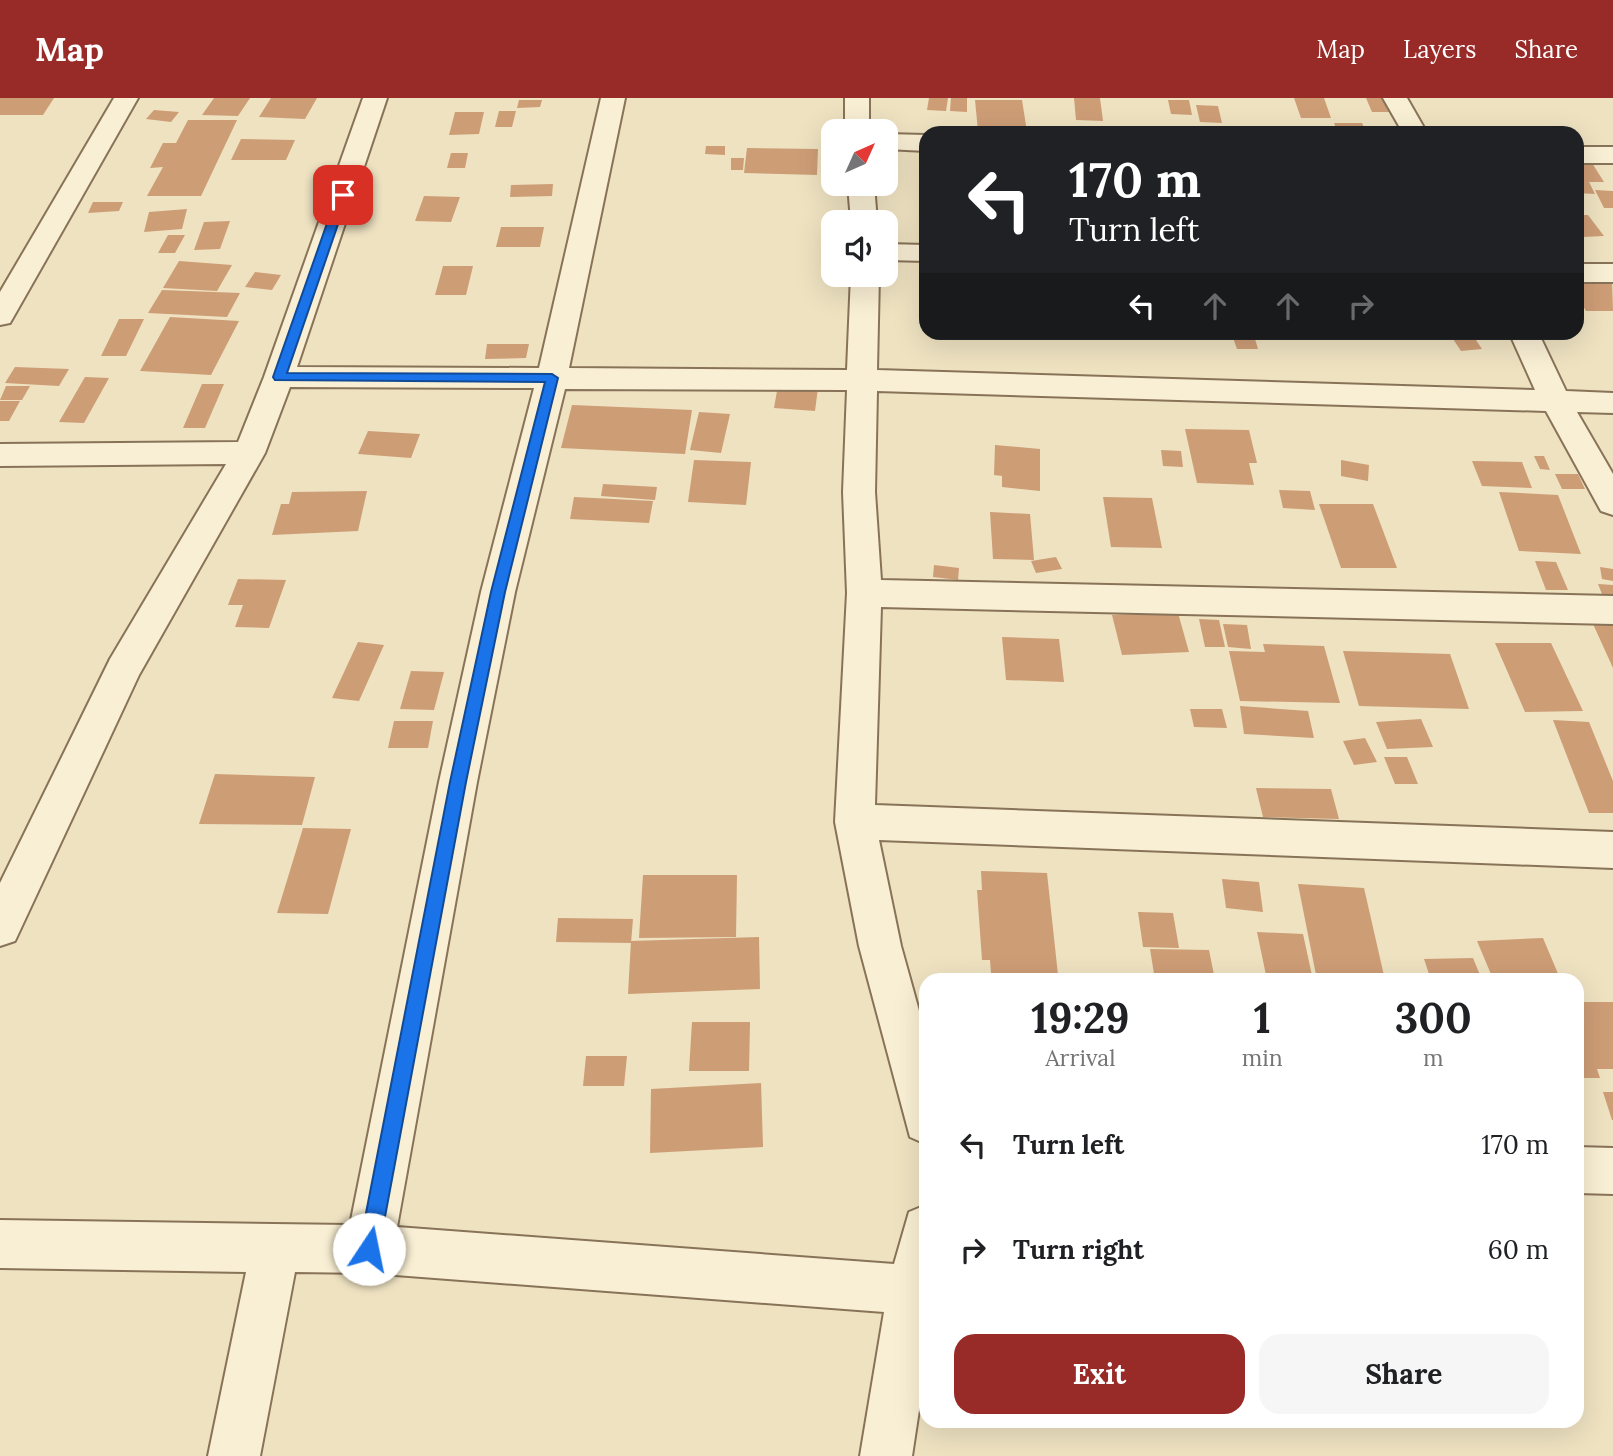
<!DOCTYPE html>
<style>
body{margin:0;font-family:Lora,serif;background:#f6f6f6;color:#202124;height:100vh;display:flex;flex-direction:column;font-size:26px;white-space:nowrap}
*{box-sizing:border-box;margin:0}
p{font-size:23px;color:#757577}
.icon{flex:none;width:38px;height:38px;fill:none;stroke:currentColor;stroke-width:2;stroke-linecap:round;stroke-linejoin:round}
.map{position:relative;flex:1;overflow:hidden}
.sheet{position:absolute;left:919px;top:875px;width:665px;height:455px;display:flex;flex-direction:column;background:#fff;border-radius:21px;box-shadow:0 7px 28px #0002}
.sheet>*{flex:none}
.hud{position:absolute;left:919px;top:28px;width:665px;height:214px;border-radius:21px;box-shadow:0 7px 28px #0002;background:#202124;color:#fff;overflow:hidden}
.needle{width:46px;rotate:45deg}
.fabs{position:absolute;left:821px;top:21px;display:grid;gap:14px}
.fabs a{display:grid;place-items:center;width:77px;height:77px;border-radius:14px;background:#fff;box-shadow:0 7px 28px #0002;font-size:35px}
.pin{position:absolute;display:grid;place-items:center;width:60px;height:60px;color:#fff;margin:-30px;border-radius:14px;box-shadow:0 4px 10px #0006}
.me{position:absolute;width:77px;margin:-38px;rotate:11deg;stroke-linejoin:round;filter:drop-shadow(0 0 5px #0008)}
.turn{display:flex;align-items:center;gap:24px;height:147px;padding:0 35px;font-size:32px}
.turn .icon{width:91px;height:91px;stroke-width:2.5}
.turn b{display:block;font-size:49px;line-height:60px}
.lanes{display:flex;align-items:center;height:66px;padding:0 35px;background:#0003;justify-content:center;gap:35px;direction:ltr}
.lanes .off{opacity:.35}
.eta{display:flex;justify-content:space-evenly;align-items:center;height:119px;text-align:center}
.eta b{font-size:42px;font-weight:700;line-height:49px}
.primary-button{display:flex;gap:14px;margin-top:auto;padding:14px 35px}
.primary-button a{flex:1;height:80px;border-radius:21px;background:#982a27;color:#fff;font-size:28px;font-weight:700;line-height:80px;text-align:center}
.primary-button a+a{background:#f6f6f6;color:#202124}
ul{padding:0;list-style:none}
li{display:flex;align-items:center;gap:21px;height:105px;padding:0 35px}
li div{flex:1}
li b{display:block;font-size:26px}
li em{font-style:normal}
header{display:flex;align-items:center;gap:42px;box-sizing:border-box;height:98px;padding:0 35px;background:#982a27;color:#fff}
header strong{font-size:33px}
nav{display:flex;gap:38px;margin-inline-start:auto;font-size:24px}
.map>svg:first-child{display:block}
</style>
<header>
<strong>Map</strong>
<nav><a>Map</a><a>Layers</a><a>Share</a></nav>
</header>
<div class="map">
<svg width="1613" height="1358" viewBox="0 0 1613 1358">
<rect width="100%" height="100%" fill="#eee2c1"/>
<!-- building -->
<g fill="#cd9d76">
<polygon points="0,0 54,0 43,17 0,17"/>
<polygon points="214,0 250,0 238,18 202,17"/>
<polygon points="271,0 317,0 305,21 259,19"/>
<polygon points="929,0 948,0 946,13 927,12"/>
<polygon points="951,0 967,0 967,14 950,13"/>
<polygon points="1074,0 1100,0 1103,23 1076,22"/>
<polygon points="1294,0 1324,0 1331,20 1301,20"/>
<polygon points="1366,0 1387,0 1394,14 1372,14"/>
<polygon points="519,2 542,2 540,9 517,10"/>
<polygon points="975,2 1022,2 1027,34 978,33"/>
<polygon points="1168,2 1189,2 1192,17 1171,16"/>
<polygon points="1196,7 1218,8 1222,25 1200,24"/>
<polygon points="154,12 179,14 171,24 146,21"/>
<polygon points="499,13 516,13 512,29 495,29"/>
<polygon points="455,14 484,14 479,36 449,37"/>
<polygon points="188,22 237,22 201,98 147,98 163,69 150,70 163,45 176,45"/>
<polygon points="1334,25 1362,25 1367,35 1338,35"/>
<polygon points="241,41 295,42 286,62 231,62"/>
<polygon points="706,48 725,48 725,57 705,56"/>
<polygon points="747,50 818,51 817,77 744,75"/>
<polygon points="451,55 468,55 465,70 447,70"/>
<polygon points="731,60 744,60 743,72 731,72"/>
<polygon points="1577,64 1592,65 1604,84 1589,84 1595,96 1577,95"/>
<polygon points="553,86 552,98 510,99 511,87"/>
<polygon points="1595,92 1613,93 1613,110 1604,110"/>
<polygon points="424,98 460,99 451,124 415,123"/>
<polygon points="93,104 123,104 119,113 88,115"/>
<polygon points="187,111 182,131 144,134 149,114"/>
<polygon points="1577,117 1588,117 1604,138 1583,139 1577,131"/>
<polygon points="230,123 220,151 194,152 204,124"/>
<polygon points="501,129 544,129 540,149 496,149"/>
<polygon points="168,137 185,137 175,155 158,155"/>
<polygon points="179,163 232,167 217,193 163,190"/>
<polygon points="443,168 473,168 466,197 435,197"/>
<polygon points="255,174 281,177 272,192 245,189"/>
<polygon points="1612,183 1613,213 1586,213 1577,198 1577,184"/>
<polygon points="162,192 240,195 227,219 148,215"/>
<polygon points="170,219 239,223 211,277 140,273"/>
<polygon points="119,221 144,221 126,258 101,258"/>
<polygon points="1231,234 1253,234 1258,251 1237,251"/>
<polygon points="1472,236 1482,251 1461,253 1451,238"/>
<polygon points="487,246 529,246 526,260 485,261"/>
<polygon points="15,269 69,271 59,288 5,285"/>
<polygon points="85,279 109,280 84,325 59,324"/>
<polygon points="202,286 224,286 205,330 183,330"/>
<polygon points="778,287 818,290 815,313 774,310"/>
<polygon points="6,288 30,288 22,302 0,302"/>
<polygon points="0,303 20,303 9,323 0,323"/>
<polygon points="572,307 692,312 685,356 561,350"/>
<polygon points="699,314 730,316 721,355 690,352"/>
<polygon points="1185,331 1249,332 1257,365 1249,365 1254,387 1197,385"/>
<polygon points="368,333 420,336 411,360 358,356"/>
<polygon points="995,347 1040,351 1040,393 1002,389 1002,378 994,377"/>
<polygon points="1161,352 1181,353 1183,369 1163,368"/>
<polygon points="1534,358 1544,358 1550,372 1540,371"/>
<polygon points="694,362 751,364 746,407 688,404"/>
<polygon points="1341,362 1369,367 1368,383 1341,378"/>
<polygon points="1472,363 1522,364 1532,390 1482,388"/>
<polygon points="1555,376 1578,376 1585,391 1562,391"/>
<polygon points="603,386 657,389 655,402 601,398"/>
<polygon points="1279,392 1310,393 1315,412 1283,410"/>
<polygon points="367,393 358,433 272,437 281,406 289,406 292,394"/>
<polygon points="1499,394 1558,397 1581,456 1519,453"/>
<polygon points="574,399 653,403 649,425 570,421"/>
<polygon points="1103,399 1152,400 1162,450 1111,449"/>
<polygon points="1319,406 1373,406 1397,470 1341,470"/>
<polygon points="990,414 1030,416 1034,462 993,461"/>
<polygon points="1056,459 1062,471 1036,475 1031,463"/>
<polygon points="1535,463 1556,464 1568,492 1546,492"/>
<polygon points="934,467 959,470 958,482 933,479"/>
<polygon points="1600,469 1613,471 1613,483 1602,481"/>
<polygon points="238,481 286,482 269,530 235,529 243,507 228,507"/>
<polygon points="1598,486 1613,487 1613,501 1604,501"/>
<polygon points="1178,515 1189,554 1122,557 1112,517"/>
<polygon points="1199,521 1219,522 1225,549 1205,549"/>
<polygon points="1223,526 1247,527 1251,551 1228,549"/>
<polygon points="1593,526 1613,526 1613,570"/>
<polygon points="1002,539 1059,541 1064,584 1006,582"/>
<polygon points="358,544 384,547 359,603 332,600"/>
<polygon points="1495,545 1551,545 1583,613 1525,614"/>
<polygon points="1263,546 1324,548 1340,605 1240,603 1229,553 1265,554"/>
<polygon points="1343,553 1450,556 1469,611 1359,608"/>
<polygon points="411,573 444,574 434,612 400,611"/>
<polygon points="1240,608 1308,613 1314,640 1244,636"/>
<polygon points="1190,611 1222,611 1227,630 1194,629"/>
<polygon points="1421,621 1433,649 1387,651 1376,624"/>
<polygon points="1553,622 1589,624 1613,683 1613,715 1589,715"/>
<polygon points="394,623 433,623 428,650 388,650"/>
<polygon points="1365,640 1377,664 1354,667 1343,643"/>
<polygon points="1384,659 1407,659 1418,686 1395,686"/>
<polygon points="215,676 315,679 302,727 199,726"/>
<polygon points="1256,690 1331,691 1339,721 1263,719"/>
<polygon points="303,730 351,731 328,816 277,815"/>
<polygon points="981,773 1047,775 1058,877 991,875 990,862 982,862 977,792 982,792"/>
<polygon points="643,777 737,777 736,839 639,840"/>
<polygon points="1222,781 1259,784 1263,814 1226,810"/>
<polygon points="1298,786 1364,790 1385,882 1317,882"/>
<polygon points="1138,814 1173,815 1179,850 1143,849"/>
<polygon points="558,820 633,821 631,845 556,844"/>
<polygon points="1257,834 1303,836 1313,882 1267,882"/>
<polygon points="759,839 760,891 628,896 631,843"/>
<polygon points="1543,840 1559,878 1493,881 1477,843"/>
<polygon points="1150,851 1209,852 1215,882 1155,882"/>
<polygon points="1473,860 1482,882 1431,882 1424,861"/>
<polygon points="1577,904 1613,904 1613,971 1597,971 1600,980 1577,980"/>
<polygon points="692,924 750,924 749,973 689,973"/>
<polygon points="586,958 627,958 624,988 583,988"/>
<polygon points="761,985 763,1049 650,1055 651,991"/>
<polygon points="1603,994 1613,994 1613,1022 1612,1022"/>
</g>
<g fill="none" stroke-linecap="round" stroke-linejoin="round">
<!-- minor casing -->
<g stroke="#887358" stroke-width="4">
<g id="minor">
<polygon points="114,0 138,0 14,218 10,225 0,227 0,194"/>
<polygon points="363,0 387,0 297,269 539,270 601,0 625,0 569,270 847,272 851,177 879,177 877,272 1535,292 1509,234 1538,234 1566,293 1613,295 1613,315 1577,314 1613,376 1613,417 1601,413 1546,313 877,293 875,394 881,482 1613,498 1613,526 881,509 875,707 1613,734 1613,770 879,742 901,848 926,938 926,1046 910,1039 859,848 835,724 847,495 843,394 847,292 565,291 515,494 477,684 397,1129 894,1166 909,1114 926,1107 926,1266 912,1358 860,1358 884,1214 369,1175 295,1174 260,1358 208,1358 246,1174 0,1170 0,1122 350,1127 439,684 481,494 534,290 290,289 265,355 139,577 15,843 0,848 0,785 110,561 226,366 0,368 0,346 238,344 264,279"/>
<rect x="845" y="0" width="24" height="33"/>
<polygon points="1383,0 1407,0 1427,35 1403,35"/>
<polygon points="886,36 926,37 926,53 886,51"/>
<rect x="1577" y="49" width="36" height="16"/>
<polygon points="848,86 874,86 877,124 851,124"/>
<polygon points="886,146 926,147 926,163 886,162"/>
<rect x="1577" y="166" width="36" height="18"/>
<polygon points="1577,1049 1613,1050 1613,1096 1577,1095"/>
</g>
</g>
<!-- minor -->
<use href="#minor" fill="#f9efd4" fill-rule="evenodd"/>
</g>
<!-- route -->
<polygon fill="#1a73e8" stroke="#114b97" stroke-width="2" points="343,93 348,97 287,275 552,276 558,280 505,494 466,684 379,1151 376,1158 369,1161 362,1158 359,1151 450,684 491,494 545,284 275,282 273,279 337,97"/>
</svg>
<div class="fabs">
<a><svg class="needle" viewBox="-14 -14 28 28"><path d="M0-13l5 13h-10z" fill="#e53935"/><path d="M0 13l5-13h-10z" fill="#757577"/></svg></a>
<a><svg class="icon" aria-label="sound" viewBox="0 0 24 24"><path d="M4 9h4l5-4v14l-5-4H4zM17 9q2 3 0 6"/></svg></a>
</div>
<div class="pin" style="left:343px;top:97px;background:#d93025"><svg class="icon" aria-label="arrive" viewBox="0 0 24 24"><path d="M6 21V4h12l-3 4 3 4H6"/></svg></div>
<svg class="me" style="left:369px;top:1151px" viewBox="-20 -20 40 40"><circle r="19" fill="#fff"/><path d="M0-13L10 11 0 6-10 11z" fill="#1a73e8"/></svg>
<div class="hud">
<div class="turn"><svg class="icon" aria-label="left" viewBox="0 0 24 24"><path d="M17 20v-9H6M10 6l-5 5 5 5"/></svg><div><b>170 m</b>Turn left</div></div>
<div class="lanes"><svg class="icon" aria-label="left" viewBox="0 0 24 24"><path d="M17 20v-9H6M10 6l-5 5 5 5"/></svg><svg class="icon off" aria-label="ahead" viewBox="0 0 24 24"><path d="M12 20V5M6 11l6-6 6 6"/></svg><svg class="icon off" aria-label="ahead" viewBox="0 0 24 24"><path d="M12 20V5M6 11l6-6 6 6"/></svg><svg class="icon off" aria-label="right" viewBox="0 0 24 24"><path d="M7 20v-9h11M14 6l5 5-5 5"/></svg></div>
</div>
<section class="sheet">
<div class="eta">
<div><b>19:29</b><p>Arrival</p></div>
<div><b>1</b><p>min</p></div>
<div><b>300</b><p>m</p></div>
</div>
<ul>
<li><svg class="icon" aria-label="left" viewBox="0 0 24 24"><path d="M17 20v-9H6M10 6l-5 5 5 5"/></svg><div><b>Turn left</b></div><em>170 m</em></li>
<li><svg class="icon" aria-label="right" viewBox="0 0 24 24"><path d="M7 20v-9h11M14 6l5 5-5 5"/></svg><div><b>Turn right</b></div><em>60 m</em></li>
</ul>
<div class="primary-button"><a>Exit</a><a>Share</a></div>
</section>
</div>
